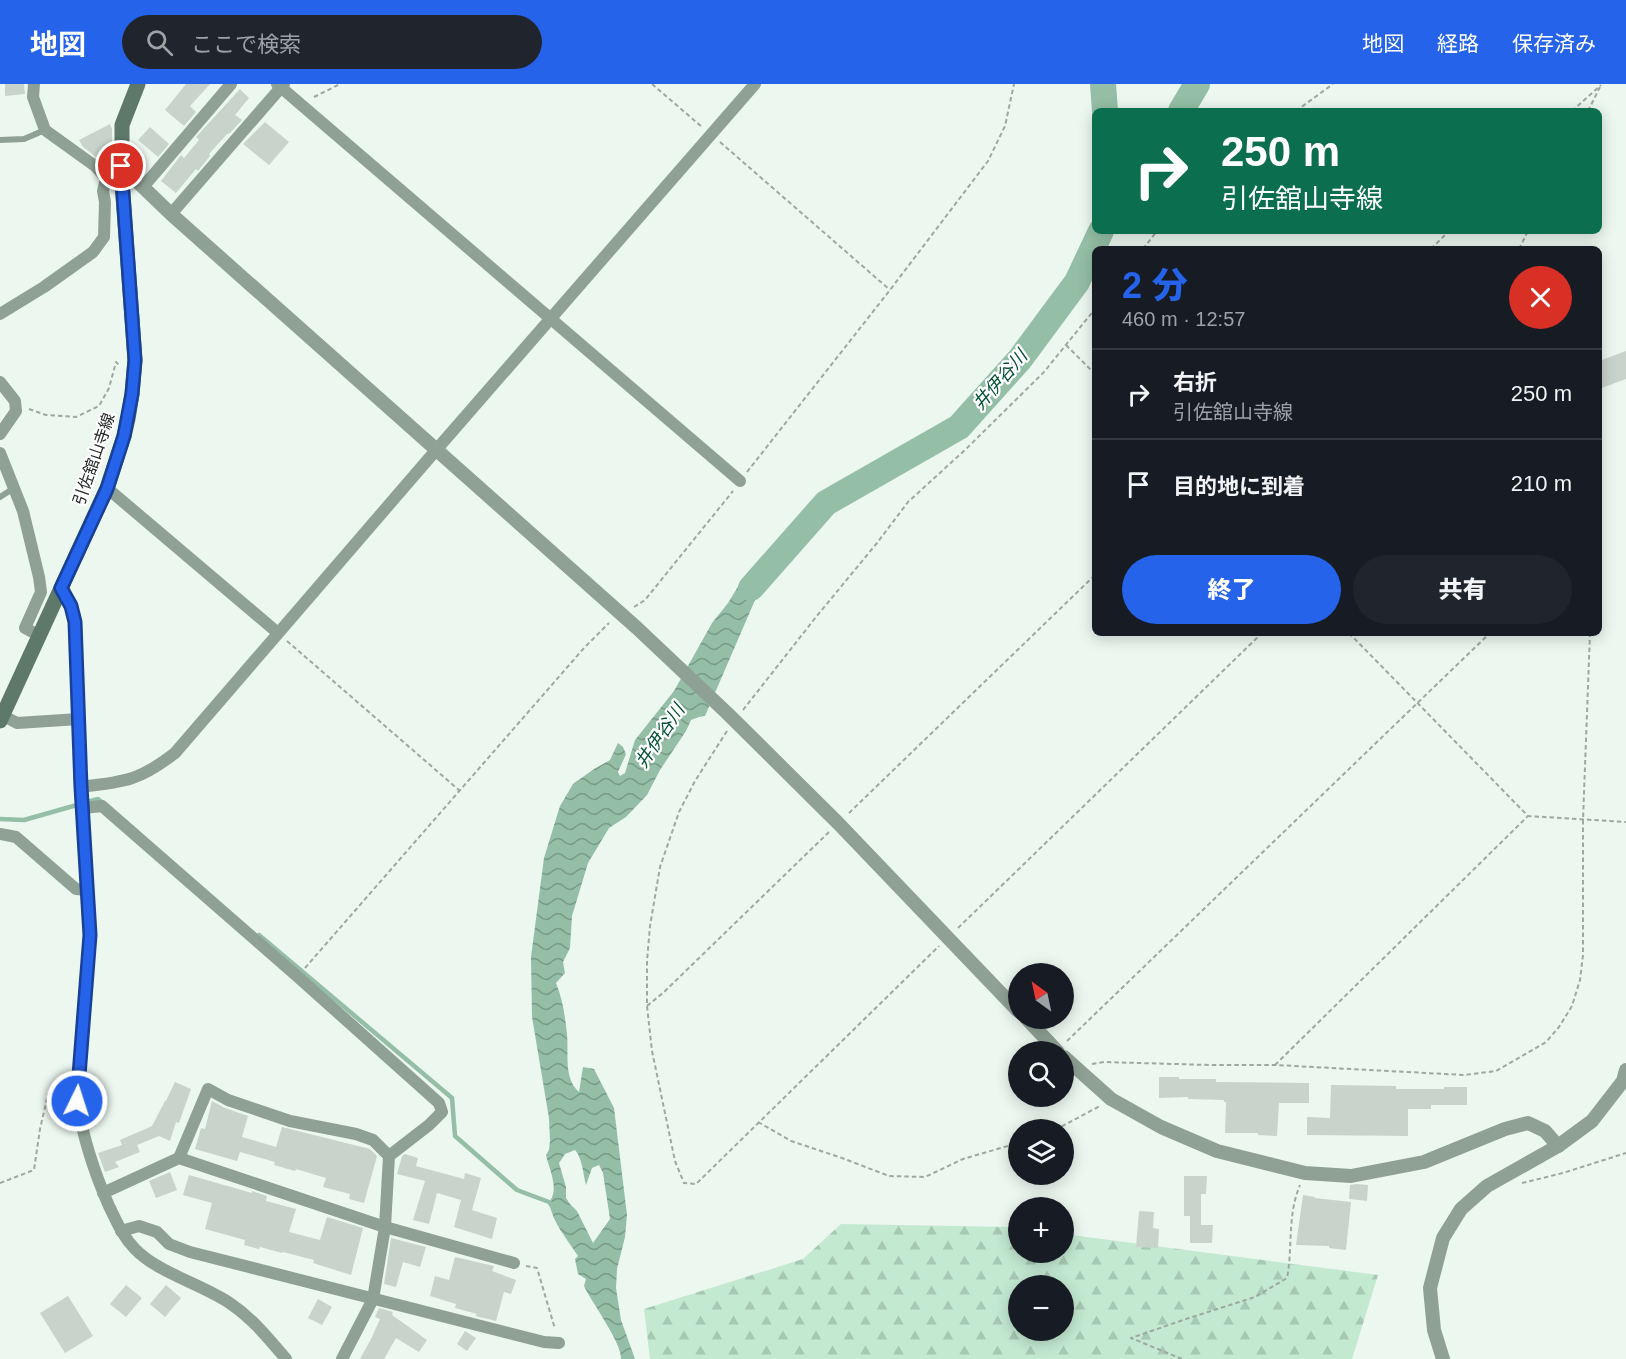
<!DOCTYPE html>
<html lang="ja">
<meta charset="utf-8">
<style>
body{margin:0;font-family:Arial,"Noto Sans JP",sans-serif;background:#20242c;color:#f1f3f6;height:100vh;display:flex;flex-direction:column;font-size:22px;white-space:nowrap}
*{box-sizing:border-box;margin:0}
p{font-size:20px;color:#9ea1a6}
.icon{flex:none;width:33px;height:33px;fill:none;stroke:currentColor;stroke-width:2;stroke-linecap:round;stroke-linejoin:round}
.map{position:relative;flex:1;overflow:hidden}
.sheet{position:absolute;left:1092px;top:162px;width:510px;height:390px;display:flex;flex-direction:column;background:#171b24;border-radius:9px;box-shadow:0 3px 15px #0003}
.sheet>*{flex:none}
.top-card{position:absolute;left:1092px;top:24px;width:510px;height:126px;border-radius:9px;box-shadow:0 3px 15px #0003;background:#0b6e4f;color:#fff;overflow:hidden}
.needle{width:39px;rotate:327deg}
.buttons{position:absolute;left:1008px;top:879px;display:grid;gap:12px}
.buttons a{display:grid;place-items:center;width:66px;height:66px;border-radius:50%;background:#171b24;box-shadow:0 3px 15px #0003;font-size:30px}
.pin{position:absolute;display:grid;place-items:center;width:51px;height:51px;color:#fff;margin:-26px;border:3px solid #fff;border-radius:50%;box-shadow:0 2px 6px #0007}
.me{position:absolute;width:66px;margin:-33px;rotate:4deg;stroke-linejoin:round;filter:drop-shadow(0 0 4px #0008)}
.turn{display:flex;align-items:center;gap:21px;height:126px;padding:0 30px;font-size:27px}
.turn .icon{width:78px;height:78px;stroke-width:2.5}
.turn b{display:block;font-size:42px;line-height:51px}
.round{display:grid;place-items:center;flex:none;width:63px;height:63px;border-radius:32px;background:#20242c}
.summary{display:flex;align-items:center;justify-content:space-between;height:102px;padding:0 30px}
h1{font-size:36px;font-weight:800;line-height:45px;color:#2563eb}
.cta{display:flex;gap:12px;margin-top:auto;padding:12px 30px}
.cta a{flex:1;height:69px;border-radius:36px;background:#2563eb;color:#fff;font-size:24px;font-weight:800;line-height:69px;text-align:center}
.cta a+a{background:#20242c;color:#f1f3f6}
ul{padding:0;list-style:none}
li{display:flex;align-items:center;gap:18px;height:90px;padding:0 30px;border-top:2px solid #363941}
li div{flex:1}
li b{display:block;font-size:22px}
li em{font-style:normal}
header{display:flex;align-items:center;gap:36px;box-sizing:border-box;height:84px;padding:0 30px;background:#2563eb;color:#fff}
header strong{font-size:28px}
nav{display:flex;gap:33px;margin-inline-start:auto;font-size:21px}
.search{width:420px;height:54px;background:#20242c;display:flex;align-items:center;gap:15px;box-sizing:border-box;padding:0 21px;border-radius:33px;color:#9ea1a6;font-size:22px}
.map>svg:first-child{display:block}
</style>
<header>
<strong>地図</strong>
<div class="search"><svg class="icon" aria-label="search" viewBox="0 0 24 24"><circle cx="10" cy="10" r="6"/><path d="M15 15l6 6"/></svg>ここで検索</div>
<nav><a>地図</a><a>経路</a><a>保存済み</a></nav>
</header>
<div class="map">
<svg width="1626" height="1275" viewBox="0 0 1626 1275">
<defs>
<pattern id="forest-firs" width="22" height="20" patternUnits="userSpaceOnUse" patternTransform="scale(1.5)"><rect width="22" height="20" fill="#c3e9d1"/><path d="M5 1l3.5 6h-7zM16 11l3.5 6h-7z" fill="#a7c8b3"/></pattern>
<pattern id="water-waves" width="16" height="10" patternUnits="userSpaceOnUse" patternTransform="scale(1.5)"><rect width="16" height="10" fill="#94bea5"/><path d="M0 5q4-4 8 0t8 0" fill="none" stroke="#789a86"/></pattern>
</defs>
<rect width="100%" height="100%" fill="#ecf7f0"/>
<!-- forest -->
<path fill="url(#forest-firs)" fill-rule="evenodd" d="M841,1140L1013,1143L1018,1144V1168H1064V1150L1378,1191L1352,1275H650L644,1225L803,1175ZM1018,1202H1064V1246H1018Z"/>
<!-- water -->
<path fill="url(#water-waves)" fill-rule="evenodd" d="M766,470L779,481L765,493L705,632L699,633L691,636L686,647L660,686L647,711L626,733L609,744L588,779L572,832L570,864L563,878L565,889L556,899C563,916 565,933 567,950C569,970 563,994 579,1008L583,983L594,985L614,1024L627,1131L625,1153L617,1185L616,1204L621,1236L635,1275H621C622,1259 592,1219 584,1202L586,1195L578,1190L575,1175L578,1172C566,1153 553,1140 549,1118C560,1106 549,1085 546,1071L549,1066L550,1057L549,1034L532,933L531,873L544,774L560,722L573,700L594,685L610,676L618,659L623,663L626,670L618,688L620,692L625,689L635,656L674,607L712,539L728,519L742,496ZM575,1066C582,1073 583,1090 586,1101L592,1084L599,1081L603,1089L610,1135L593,1159L577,1127L570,1120L566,1114V1103L559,1079L565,1070Z"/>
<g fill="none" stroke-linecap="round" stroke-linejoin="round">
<!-- stream -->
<g stroke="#94bea5" stroke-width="4.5">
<polyline points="0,735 24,736 98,715 104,720"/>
<polyline points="259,851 452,1014 455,1052 517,1106 549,1118 552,1122"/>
</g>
<!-- river -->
<g stroke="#94bea5" stroke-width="26">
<polyline points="1103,0 1105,27"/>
<polyline points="1181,27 1197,0"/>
<polyline points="751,504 826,419 959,343 1020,275 1077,198 1101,147"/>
</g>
</g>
<!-- building -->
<g fill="#c8d3cc">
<polygon points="5,0 24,0 25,10 5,12"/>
<polygon points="186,0 210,0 190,22 196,28 184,42 165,26"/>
<polygon points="240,5 249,14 235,31 242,36 230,49 227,50 209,70 210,72 198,87 196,85 176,109 161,97 181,71 184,74 199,56 196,53"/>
<polygon points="265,38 289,58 269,81 243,60"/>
<polygon points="110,40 112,45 112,71 100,76 83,63 79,56"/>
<polygon points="150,43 169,60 158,73 138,56"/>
<polygon points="1626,267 1626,295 1599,305 1599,277"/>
<polygon points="1159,993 1179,993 1179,995 1216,995 1216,998 1309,999 1309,1019 1279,1019 1277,1052 1258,1051 1258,1049 1225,1049 1226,1018 1224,1018 1224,1016 1188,1015 1188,1013 1159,1014"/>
<polygon points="175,998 191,1005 179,1039 176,1038 170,1057 159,1052 137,1061 140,1068 115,1078 119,1083 105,1088 98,1069 122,1061 120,1056 152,1042 165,1017 166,1017"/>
<polygon points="1331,1001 1396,1002 1396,1005 1444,1005 1444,1003 1467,1003 1467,1021 1431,1021 1431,1025 1408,1025 1408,1052 1307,1051 1307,1033 1330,1034"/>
<polygon points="212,1017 225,1024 248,1032 242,1053 276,1063 282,1043 370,1065 377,1072 364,1119 349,1115 350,1110 323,1103 326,1094 296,1085 295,1087 274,1081 275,1078 240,1068 237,1077 195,1065 201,1044 205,1045"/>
<polygon points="405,1070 418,1074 416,1082 464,1095 465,1089 481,1094 472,1126 497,1134 492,1155 454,1143 461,1116 437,1109 429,1140 413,1136 425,1097 397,1090 402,1072"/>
<polygon points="170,1088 177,1106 156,1114 149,1097"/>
<polygon points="189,1091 252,1109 252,1107 267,1112 266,1117 296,1125 289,1148 320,1156 327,1133 363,1144 351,1191 313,1179 314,1176 283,1168 282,1169 260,1163 259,1165 244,1161 245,1156 205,1145 212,1119 183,1111"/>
<polygon points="1184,1092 1207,1092 1206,1110 1201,1110 1201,1141 1213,1141 1212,1159 1190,1159 1190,1132 1184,1132"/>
<polygon points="1356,1100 1368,1101 1367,1117 1349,1115 1350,1101"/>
<polygon points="1303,1111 1315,1113 1315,1114 1351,1118 1346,1166 1329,1164 1329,1162 1296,1161"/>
<polygon points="1139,1127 1154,1128 1153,1144 1159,1145 1158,1164 1136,1163"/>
<polygon points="391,1154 426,1163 420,1183 403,1178 396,1203 384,1200"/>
<polygon points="455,1173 494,1182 492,1187 516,1196 511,1210 504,1208 496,1237 475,1232 477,1230 455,1224 456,1220 430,1212 435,1192 449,1196"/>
<polygon points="126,1201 142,1214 126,1233 110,1220"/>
<polygon points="166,1201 181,1214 165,1233 150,1220"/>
<polygon points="68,1212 93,1252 65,1269 40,1229"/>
<polygon points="318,1215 332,1223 322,1241 308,1234"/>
<polygon points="379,1224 393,1228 392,1231 427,1256 419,1268 396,1254 384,1275 360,1275 371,1255 380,1235 375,1233"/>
<polygon points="465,1247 476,1254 467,1267 457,1260"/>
</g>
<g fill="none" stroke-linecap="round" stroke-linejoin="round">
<!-- path -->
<g stroke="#9ea7a1" stroke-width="2" stroke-dasharray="4.5 3" stroke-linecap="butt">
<polyline points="652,0 702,43"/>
<polyline points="314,13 340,0"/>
<polyline points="1296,27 1333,0"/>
<polyline points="1572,27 1601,1"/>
<polyline points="1588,27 1600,3"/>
<polyline points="720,58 890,206"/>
<polyline points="1143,165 1157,147"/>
<polyline points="1431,165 1449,147"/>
<polyline points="1519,165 1528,147"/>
<polyline points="1066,261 1095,290"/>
<polyline points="29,325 46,331 76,333 99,322 109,304 116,278 120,282"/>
<polyline points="747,388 890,206 988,77 1005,42 1014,0"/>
<polyline points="634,523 645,516 733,407"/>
<polyline points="1349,549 1528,732 1626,738"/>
<polyline points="287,557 460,707"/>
<polyline points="743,626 816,533 877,459 908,418 966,365 1044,288 1095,225"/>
<polyline points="727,647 695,697 679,728 660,783 650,842 647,877 647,922 652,967 675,1077 684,1099 696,1100 939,862"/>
<polyline points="849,729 1095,491"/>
<polyline points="958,844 1262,549"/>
<polyline points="305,884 584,564 609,539"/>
<polyline points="647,922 664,908 829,748"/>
<polyline points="1067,957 1490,549"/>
<polyline points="1092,980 1104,978 1210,981 1275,981 1464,991 1496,987 1546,958 1559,943 1572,922 1580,896 1583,871 1583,736 1590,549"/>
<polyline points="1275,981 1528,732"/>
<polyline points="758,1038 791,1057 842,1074 889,1092 925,1093 963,1075 1018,1059"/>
<polyline points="1055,1046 1100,1022"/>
<polyline points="0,1099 34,1086 40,1045 48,1010 63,1014"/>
<polyline points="1522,1099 1563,1089 1626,1069"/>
<polyline points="526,1182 537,1184 555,1245"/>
<path d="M1182,1275L1131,1254L1186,1235L1255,1213L1287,1194C1293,1163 1287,1132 1300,1101"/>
</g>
<!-- service -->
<g stroke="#8fa195" stroke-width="6">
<polyline points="0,56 24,55 45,46"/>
<polyline points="0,413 14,404"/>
</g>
<!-- minor -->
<g stroke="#8fa195" stroke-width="12">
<polyline points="34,0 33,13 45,46 95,82 106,94 112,96"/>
<polyline points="277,0 740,397"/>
<polyline points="143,103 231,0"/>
<polyline points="171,130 284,0"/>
<polyline points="0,230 44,203 93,168 104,153 105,118 103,107 106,94"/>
<polyline points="0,298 15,317 16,327 0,350"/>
<polyline points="0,369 23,427 39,493 41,508 25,544 40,552"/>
<polyline points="107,404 278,549"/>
<path d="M61,504L71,522L75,538L80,703L83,724L90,851L77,1017C83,1054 94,1088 109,1122C117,1138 123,1153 135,1165C158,1189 204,1201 231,1220C253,1235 269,1255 286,1275"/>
<polyline points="0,630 17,639 79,635"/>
<path d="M80,703C124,698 139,697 175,669L437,365L755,0"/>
<polyline points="83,724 102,722 298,893 439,1019 442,1028 429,1041 389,1072 385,1143 373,1215 342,1275"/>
<polyline points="0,750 16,753 76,805 87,806"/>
<polyline points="179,1074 208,1005 228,1016 290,1037 356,1050 373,1056 389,1072"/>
<polyline points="103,1109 179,1074 385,1143 514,1179"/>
<polyline points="121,1147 139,1142 157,1148 169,1160 190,1168 544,1258 559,1259"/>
</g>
<!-- tertiary -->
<g stroke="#8fa195" stroke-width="14">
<polyline points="121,82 171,130 637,544 727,629 838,739 1018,927"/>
<polyline points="1026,934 1058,968"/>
<polyline points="1064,973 1111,1015 1161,1043 1217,1067 1305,1089 1351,1092 1424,1078 1505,1045 1528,1039 1545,1047 1558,1062"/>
<polyline points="1443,1275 1434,1246 1430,1204 1443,1154 1461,1125 1487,1102 1558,1062 1592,1037 1623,997 1626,986"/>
</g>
<!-- secondary -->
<polyline stroke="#5e7969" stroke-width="15" points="0,637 107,404 124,352 128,335 132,310 135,276 122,99 122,41 138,0"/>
</g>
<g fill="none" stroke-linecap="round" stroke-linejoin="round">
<!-- route casing -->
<g stroke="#184099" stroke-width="15">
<polyline id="route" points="77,1017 90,851 81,703 75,538 71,522 61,504 107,405 124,352 132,310 135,276 121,82"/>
</g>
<!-- route -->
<use href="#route" stroke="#2563eb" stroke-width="10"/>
</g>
<g text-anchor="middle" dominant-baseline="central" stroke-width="4.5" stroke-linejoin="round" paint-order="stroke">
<!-- street labels -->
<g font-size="16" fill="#222624" stroke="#fff">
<text transform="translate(94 375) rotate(-71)">引佐舘山寺線</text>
</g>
<!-- water labels -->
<g font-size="18" font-style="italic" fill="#025131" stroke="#fff">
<text transform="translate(1000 296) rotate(-49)">井伊谷川</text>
<text transform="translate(660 652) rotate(-56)">井伊谷川</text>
</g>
</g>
</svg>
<div class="buttons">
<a><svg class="needle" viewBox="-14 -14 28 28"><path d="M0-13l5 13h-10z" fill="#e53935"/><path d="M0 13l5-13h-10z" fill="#9ea1a6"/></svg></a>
<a><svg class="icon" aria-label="search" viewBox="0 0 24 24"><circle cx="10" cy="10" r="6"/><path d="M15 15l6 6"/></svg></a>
<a><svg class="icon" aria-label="layers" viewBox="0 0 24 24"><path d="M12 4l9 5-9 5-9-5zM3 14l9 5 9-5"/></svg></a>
<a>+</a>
<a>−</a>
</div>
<div class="pin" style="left:121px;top:82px;background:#d93025"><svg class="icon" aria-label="arrive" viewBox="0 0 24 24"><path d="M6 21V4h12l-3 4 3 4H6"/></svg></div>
<svg class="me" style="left:77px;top:1017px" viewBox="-20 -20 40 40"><circle r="17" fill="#2563eb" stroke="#fff" stroke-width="3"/><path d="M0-11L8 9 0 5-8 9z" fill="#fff"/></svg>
<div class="top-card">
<div class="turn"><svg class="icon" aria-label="right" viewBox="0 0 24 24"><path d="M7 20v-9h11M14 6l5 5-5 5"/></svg><div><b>250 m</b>引佐舘山寺線</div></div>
</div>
<section class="sheet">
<div class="summary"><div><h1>2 分</h1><p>460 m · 12:57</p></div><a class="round" style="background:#d93025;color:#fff"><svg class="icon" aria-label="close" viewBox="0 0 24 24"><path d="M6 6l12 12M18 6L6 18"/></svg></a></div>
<ul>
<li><svg class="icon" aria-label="right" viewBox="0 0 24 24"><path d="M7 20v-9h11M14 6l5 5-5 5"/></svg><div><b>右折</b><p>引佐舘山寺線</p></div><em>250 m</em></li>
<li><svg class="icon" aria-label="arrive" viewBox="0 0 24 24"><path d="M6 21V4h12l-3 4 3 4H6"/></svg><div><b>目的地に到着</b></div><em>210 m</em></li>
</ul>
<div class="cta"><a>終了</a><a>共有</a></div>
</section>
</div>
